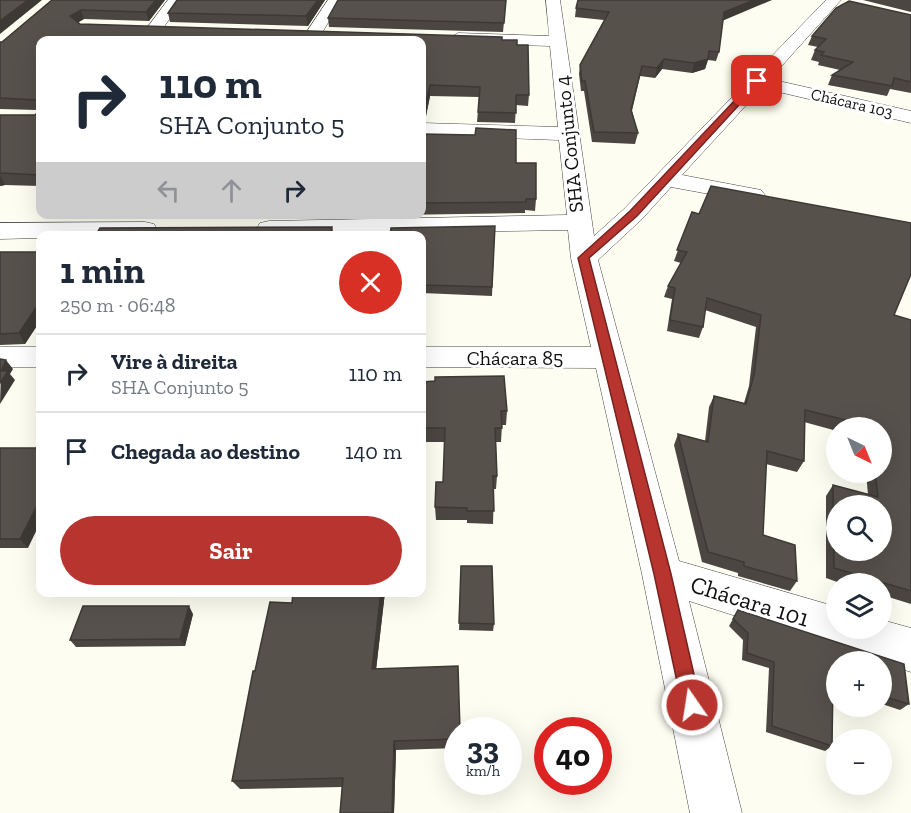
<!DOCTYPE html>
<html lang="pt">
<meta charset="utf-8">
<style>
body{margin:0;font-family:"Zilla Slab",serif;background:#f6f6f7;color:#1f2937;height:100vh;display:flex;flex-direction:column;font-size:22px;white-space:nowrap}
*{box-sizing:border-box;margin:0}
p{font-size:20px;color:#747a83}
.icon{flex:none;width:33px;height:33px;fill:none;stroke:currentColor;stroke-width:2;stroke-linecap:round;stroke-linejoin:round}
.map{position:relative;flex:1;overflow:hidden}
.panel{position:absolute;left:36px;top:231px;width:390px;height:366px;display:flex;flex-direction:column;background:#fff;border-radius:12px;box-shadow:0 6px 24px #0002}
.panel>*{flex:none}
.hud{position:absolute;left:36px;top:36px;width:390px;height:183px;border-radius:12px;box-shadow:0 6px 24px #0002;background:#fff;color:#1f2937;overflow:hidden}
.needle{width:39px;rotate:137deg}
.buttons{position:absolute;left:826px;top:417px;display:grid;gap:12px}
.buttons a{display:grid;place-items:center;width:66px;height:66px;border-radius:50%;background:#fff;box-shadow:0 6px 24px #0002;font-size:30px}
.speed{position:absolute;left:444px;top:717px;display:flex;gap:12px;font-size:30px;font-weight:700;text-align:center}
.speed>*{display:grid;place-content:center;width:78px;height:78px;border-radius:50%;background:#fff;box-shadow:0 6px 24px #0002;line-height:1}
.speed small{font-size:15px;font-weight:400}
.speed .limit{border:9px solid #d22;background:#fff;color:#111}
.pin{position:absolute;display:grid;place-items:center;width:51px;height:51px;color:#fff;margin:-26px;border-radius:12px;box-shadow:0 3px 9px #0006}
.me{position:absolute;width:66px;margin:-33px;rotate:347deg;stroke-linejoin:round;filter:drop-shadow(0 0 4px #0008)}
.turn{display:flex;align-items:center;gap:21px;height:126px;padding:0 24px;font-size:27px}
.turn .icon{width:78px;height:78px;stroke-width:2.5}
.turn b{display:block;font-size:42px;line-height:51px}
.lanes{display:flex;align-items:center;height:57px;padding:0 24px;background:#0003;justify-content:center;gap:30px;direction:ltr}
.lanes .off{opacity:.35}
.round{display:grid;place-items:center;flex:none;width:63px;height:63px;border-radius:32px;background:#f6f6f7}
.head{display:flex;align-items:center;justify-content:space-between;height:102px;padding:0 24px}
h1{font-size:36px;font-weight:700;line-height:45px}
.cta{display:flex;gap:12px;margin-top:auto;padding:12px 24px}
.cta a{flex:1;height:69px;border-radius:36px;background:#b7352e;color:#fff;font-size:24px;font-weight:700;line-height:69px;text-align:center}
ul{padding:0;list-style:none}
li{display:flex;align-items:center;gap:18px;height:78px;padding:0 24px;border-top:2px solid #e0e1e3}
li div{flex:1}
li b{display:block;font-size:22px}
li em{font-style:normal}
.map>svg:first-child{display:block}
</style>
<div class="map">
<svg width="911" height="813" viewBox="0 0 911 813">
<rect width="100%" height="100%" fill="#fefdf1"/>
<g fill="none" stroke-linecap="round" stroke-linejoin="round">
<!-- minor casing -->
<g stroke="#424242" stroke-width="1">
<g id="minor">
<polygon points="168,0 183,0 161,31 149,31 147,28"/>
<polygon points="328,0 342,0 320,36 308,36 306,33"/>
<polygon points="546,0 560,0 594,236 624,209 826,0 841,0 770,79 911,111 911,123 762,88 682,175 761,190 765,195 761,200 753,202 671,187 642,219 598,260 679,561 837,607 837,628 882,628 882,620 911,628 911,672 689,601 742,813 690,813 642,574 596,368 422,367 422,347 591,347 571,258 568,230 269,235 260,233 257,228 260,223 269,221 567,215 559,140 422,135 422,123 558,127 550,46 458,43 450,38 458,33 549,36"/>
<polygon points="145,222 154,224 157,229 154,234 40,236 40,238 0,239 0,223"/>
<rect x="0" y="347" width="40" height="20"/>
</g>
</g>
<!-- minor -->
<use href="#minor" fill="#fff" fill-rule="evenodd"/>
</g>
<!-- wall -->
<g fill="#4b4641">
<polygon points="52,0 165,0 149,21 84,19 78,22 80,24 502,40 517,45 529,95 528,106 516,105 515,123 477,122 479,97 430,96 425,121 422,122 422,40 40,40 40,186 5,185 0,186 0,115 35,115 37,113 37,110 0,109 0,42 2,42"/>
<polygon points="177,0 325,0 308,26 170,22 168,13"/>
<polygon points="506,0 503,32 329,27 328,18"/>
<polygon points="863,0 911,0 911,12"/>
<polygon points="576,8 723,21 719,52 716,61 708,60 705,69 692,73 662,69 655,78 640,76 632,111 638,133 635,144 592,142 584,91 581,91 579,74 580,65 604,20 575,17"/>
<polygon points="911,15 911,93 890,89 887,96 828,85 832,75 840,70 818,65 819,62 811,60 815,50 818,47 808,45 812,36"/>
<polygon points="422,134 516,163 536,199 535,211 525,210 525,213 396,215 422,214"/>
<polygon points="692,212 894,315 911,320 911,604 882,595 882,584 843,584 826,578 826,496 833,485 868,495 866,472 882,472 882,428 837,428 837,431 804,422 804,461 797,472 766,464 763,535 797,581 790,591 738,576 738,573 702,562 674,445 678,434 705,441 709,407 714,396 744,403 749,386 756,327 705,310 703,327 699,338 667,331 672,299 664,297 668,286 681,263 674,261"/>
<polygon points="115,214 341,214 341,216 117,219"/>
<polygon points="495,226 492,296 422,293 422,236"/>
<polygon points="0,252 40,252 40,321 25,344 0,345"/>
<polygon points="422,382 507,411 506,425 502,425 501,442 496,442 497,476 496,489 494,489 493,524 467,523 467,520 436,520 435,507 443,482 445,442 422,442"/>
<polygon points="0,448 28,548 0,548"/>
<polygon points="461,566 494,624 493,631 459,630"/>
<polygon points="293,592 385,592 376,669 458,730 458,748 396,750 394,813 340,813 342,787 240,789 232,781 255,671 292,603"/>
<polygon points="738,610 904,664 909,704 900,710 882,704 882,662 837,662 837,690 833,688 832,746 825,751 766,732 769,668 742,660 743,640 729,626"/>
<polygon points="193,614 185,646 76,647 70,640"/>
</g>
<!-- shaded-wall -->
<g fill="#3d3935">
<polygon points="28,0 42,0 0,34 0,21"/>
<polygon points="156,0 165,0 149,21 146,12"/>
<polygon points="318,0 325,0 308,26 306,16"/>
<polygon points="754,0 772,0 722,21 724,12"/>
<polygon points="81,10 84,19 74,25 70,16"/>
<polygon points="664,59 662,69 655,78 657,68"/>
<polygon points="708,59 705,69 692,73 694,63"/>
<polygon points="430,85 430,96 425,121 422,122 422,111"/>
<polygon points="0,175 5,185 0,186"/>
<polygon points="332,227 334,236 330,236"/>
<polygon points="40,302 40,321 25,344 19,333"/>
<polygon points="6,360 13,369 10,374 15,380 0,404 1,371"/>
<polygon points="40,500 40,523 28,548 20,539"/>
<polygon points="381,592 385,592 375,679 372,669"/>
<polygon points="189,606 193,614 185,646 180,639"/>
<polygon points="394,741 396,750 394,813 392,813"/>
</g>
<!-- building -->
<g fill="#57514c" stroke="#3d3935" stroke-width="1.5" fill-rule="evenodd">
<polygon points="0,0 28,0 0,21"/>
<polygon points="52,0 156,0 146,12 81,10 70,16 80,24 502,37 502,40 517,40 517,45 528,45 529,95 516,95 516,113 478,112 480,87 430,85 424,110 422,111 422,40 40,40 40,175 0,173 0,115 35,115 37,113 37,100 0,98 0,42 2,42"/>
<polygon points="177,0 318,0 306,16 168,13"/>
<polygon points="338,0 506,0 504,23 328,18"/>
<polygon points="578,0 754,0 724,12 719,52 709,51 708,59 694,63 664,59 657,68 642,66 631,110 638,133 594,132 585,81 582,81 580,65 609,12 576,8"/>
<polygon points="849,1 911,15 911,82 894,78 892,86 832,75 853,62 821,55 824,52 815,50 826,39 812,36 836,8"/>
<polygon points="476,128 516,130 516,163 536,163 536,199 526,199 526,202 422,203 422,134 475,135"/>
<path d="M711,186L911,223V274L894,315L911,320V591L834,568L833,485L878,497L875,472H882V428H865L858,426V423L805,410L804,461L767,451L763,535L795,545L797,581L744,566V562L708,552L678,434L708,442L714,396L746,404L754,375L761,315L707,298L703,327L670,320L675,288L668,286L687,252L677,250L692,212L699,214ZM837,506H882V550H837Z"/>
<polygon points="495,226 492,287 422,285 422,236 390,236 391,228"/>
<polygon points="332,227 330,236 95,236 100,228"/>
<polygon points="0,252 40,252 40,302 19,333 0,334"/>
<polygon points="0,359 6,360 1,371 8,371 0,383"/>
<polygon points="504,376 507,411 501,411 502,428 495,428 497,476 493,476 494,511 467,511 467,508 435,507 436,482 443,482 445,428 422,428 422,382 435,381 435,377"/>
<polygon points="0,448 40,448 40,500 20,539 0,539"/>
<polygon points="461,566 492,566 494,624 459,623"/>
<polygon points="293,592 381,592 372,669 458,666 460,730 458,730 458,739 394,741 392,813 340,813 343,778 232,781 253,671 255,671 270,602 292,603"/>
<polygon points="83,606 189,606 180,639 70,640"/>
<polygon points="738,610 904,664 909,704 882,696 882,662 837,662 837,681 833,680 832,746 772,726 774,662 747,653 748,633 733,619"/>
</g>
<!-- route -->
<polygon fill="#b7352e" stroke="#77221e" stroke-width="1.5" points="754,80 761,81 637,216 589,258 671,574 701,705 698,711 692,714 685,711 682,705 654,574 578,258 630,211"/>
<g text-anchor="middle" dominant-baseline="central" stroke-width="6" stroke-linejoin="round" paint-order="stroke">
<!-- far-street labels -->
<g font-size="16" fill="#0f0f0f" stroke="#fff">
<text transform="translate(852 103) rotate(13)">Chácara 103</text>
</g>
<!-- street labels -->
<g font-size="20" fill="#0f0f0f" stroke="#fff">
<text transform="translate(569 144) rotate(-96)">SHA Conjunto 4</text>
<text x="515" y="358">Chácara 85</text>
</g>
<!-- near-street labels -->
<g font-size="24" fill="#0f0f0f" stroke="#fff">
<text transform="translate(750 601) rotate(17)">Chácara 101</text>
</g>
</g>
</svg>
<div class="buttons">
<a><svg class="needle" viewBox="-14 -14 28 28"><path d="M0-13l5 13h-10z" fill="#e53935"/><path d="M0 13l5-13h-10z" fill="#747a83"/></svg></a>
<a><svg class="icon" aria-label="search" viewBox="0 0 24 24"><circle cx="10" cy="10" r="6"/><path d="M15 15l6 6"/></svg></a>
<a><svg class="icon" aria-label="layers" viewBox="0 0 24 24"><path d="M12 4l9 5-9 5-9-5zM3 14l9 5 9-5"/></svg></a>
<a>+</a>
<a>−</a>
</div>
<div class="speed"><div>33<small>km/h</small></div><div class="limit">40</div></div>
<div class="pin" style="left:757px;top:81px;background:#d93025"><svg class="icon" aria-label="arrive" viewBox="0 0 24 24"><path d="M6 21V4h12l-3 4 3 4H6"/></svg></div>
<svg class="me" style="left:692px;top:705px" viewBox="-20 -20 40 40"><circle r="17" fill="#b7352e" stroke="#fff" stroke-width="3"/><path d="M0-11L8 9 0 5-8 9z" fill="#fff"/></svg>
<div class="hud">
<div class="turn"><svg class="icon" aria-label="right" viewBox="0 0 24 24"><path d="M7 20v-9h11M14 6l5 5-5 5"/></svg><div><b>110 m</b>SHA Conjunto 5</div></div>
<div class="lanes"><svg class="icon off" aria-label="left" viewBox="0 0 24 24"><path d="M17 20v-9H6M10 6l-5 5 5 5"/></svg><svg class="icon off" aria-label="ahead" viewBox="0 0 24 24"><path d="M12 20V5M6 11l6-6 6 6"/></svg><svg class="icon" aria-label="right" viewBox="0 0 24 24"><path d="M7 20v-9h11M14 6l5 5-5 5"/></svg></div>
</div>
<section class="panel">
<div class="head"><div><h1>1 min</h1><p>250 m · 06:48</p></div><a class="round" style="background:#d93025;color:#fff"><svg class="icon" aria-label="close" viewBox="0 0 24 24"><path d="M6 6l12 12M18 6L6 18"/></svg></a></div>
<ul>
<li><svg class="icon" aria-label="right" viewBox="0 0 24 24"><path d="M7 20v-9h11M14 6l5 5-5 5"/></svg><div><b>Vire à direita</b><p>SHA Conjunto 5</p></div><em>110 m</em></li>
<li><svg class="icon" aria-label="arrive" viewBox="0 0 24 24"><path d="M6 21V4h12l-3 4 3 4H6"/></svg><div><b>Chegada ao destino</b></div><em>140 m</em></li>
</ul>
<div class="cta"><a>Sair</a></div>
</section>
</div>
